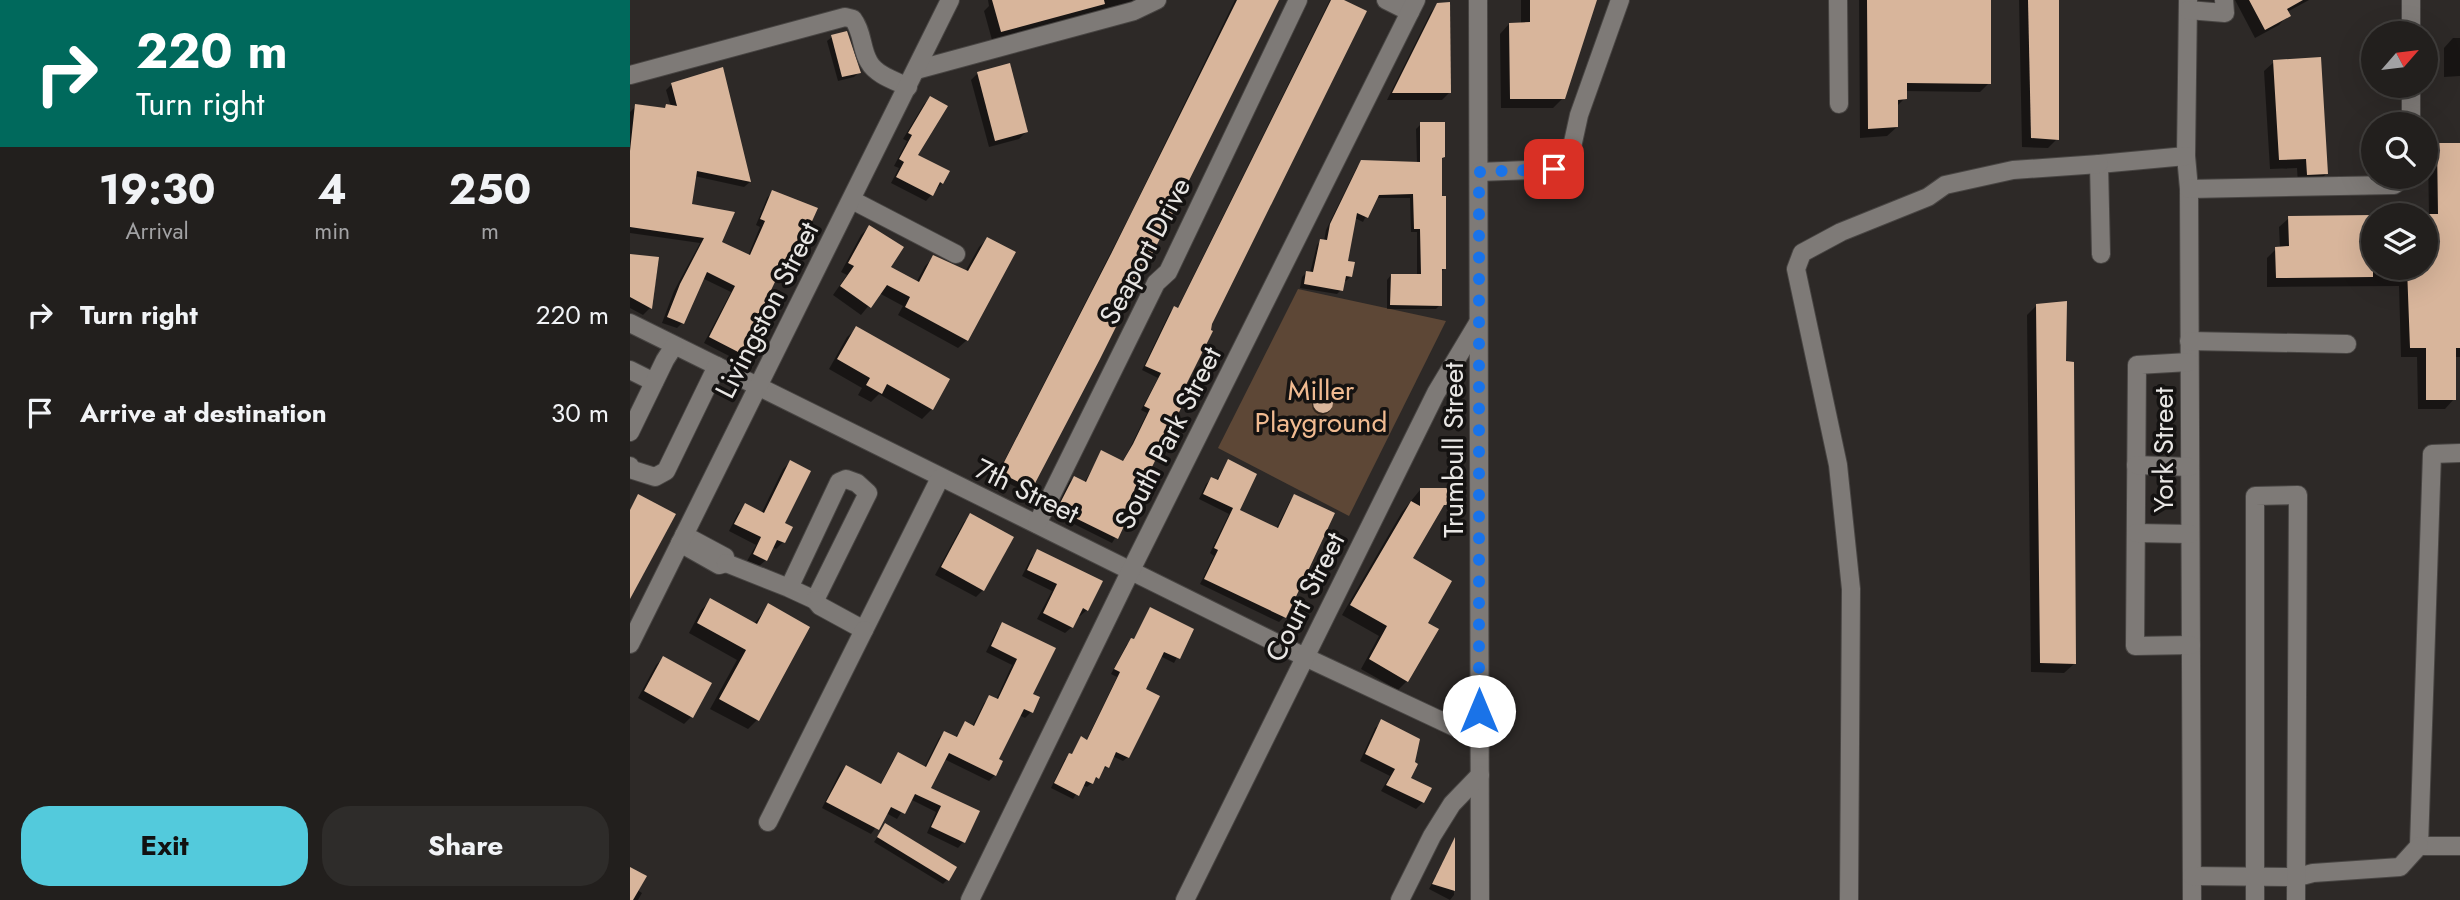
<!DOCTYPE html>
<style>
body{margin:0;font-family:Jost,sans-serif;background:#2e2c2a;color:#f1f3f6;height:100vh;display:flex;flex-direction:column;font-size:26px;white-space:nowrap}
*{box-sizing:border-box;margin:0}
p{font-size:23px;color:#a2a2a4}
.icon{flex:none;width:38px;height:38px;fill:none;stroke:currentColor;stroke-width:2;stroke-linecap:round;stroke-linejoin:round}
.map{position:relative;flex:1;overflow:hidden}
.sheet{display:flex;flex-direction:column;background:#221f1d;width:630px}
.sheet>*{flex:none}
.banner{background:#00695c;color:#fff;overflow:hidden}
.needle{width:46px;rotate:62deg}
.controls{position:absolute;left:1731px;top:21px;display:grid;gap:14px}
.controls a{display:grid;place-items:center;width:77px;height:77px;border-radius:50%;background:#221f1d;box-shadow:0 7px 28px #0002,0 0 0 2px #3f3d3b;font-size:35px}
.pin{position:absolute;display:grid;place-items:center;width:60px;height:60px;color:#fff;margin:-30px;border-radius:14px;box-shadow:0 4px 10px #0006}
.me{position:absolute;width:77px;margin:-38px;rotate:0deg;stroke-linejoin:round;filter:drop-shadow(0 0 5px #0008)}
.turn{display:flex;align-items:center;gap:24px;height:147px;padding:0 21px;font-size:32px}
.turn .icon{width:91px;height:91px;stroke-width:2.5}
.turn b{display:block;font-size:49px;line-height:60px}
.eta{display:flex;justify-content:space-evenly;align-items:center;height:119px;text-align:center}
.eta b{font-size:42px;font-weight:700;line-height:49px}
.cta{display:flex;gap:14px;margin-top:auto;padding:14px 21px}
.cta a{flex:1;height:80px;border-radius:28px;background:#53cadc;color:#111;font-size:28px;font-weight:700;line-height:80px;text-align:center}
.cta a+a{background:#2e2c2a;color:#f1f3f6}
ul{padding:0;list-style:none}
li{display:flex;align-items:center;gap:21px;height:98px;padding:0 21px}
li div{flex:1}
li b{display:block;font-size:26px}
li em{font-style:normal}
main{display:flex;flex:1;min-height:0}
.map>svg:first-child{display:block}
</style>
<main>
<section class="sheet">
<div class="banner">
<div class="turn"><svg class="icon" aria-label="right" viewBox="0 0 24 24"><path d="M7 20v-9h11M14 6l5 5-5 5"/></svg><div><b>220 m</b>Turn right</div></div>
</div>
<div class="eta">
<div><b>19:30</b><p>Arrival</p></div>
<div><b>4</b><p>min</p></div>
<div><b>250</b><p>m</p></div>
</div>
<ul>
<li><svg class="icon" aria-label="right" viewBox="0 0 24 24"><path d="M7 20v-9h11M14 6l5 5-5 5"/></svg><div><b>Turn right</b></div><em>220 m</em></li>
<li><svg class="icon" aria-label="arrive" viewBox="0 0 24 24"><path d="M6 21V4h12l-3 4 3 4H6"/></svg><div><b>Arrive at destination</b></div><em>30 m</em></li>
</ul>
<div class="cta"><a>Exit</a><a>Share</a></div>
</section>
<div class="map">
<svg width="1830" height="900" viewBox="0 0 1830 900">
<rect width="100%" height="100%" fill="#2d2927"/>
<!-- green -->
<polygon fill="#5d4736" points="668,289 816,321 719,516 588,448"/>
<!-- shadow -->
<g fill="#0007">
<polygon points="358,0 504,0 501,3 362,40 354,11 359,6"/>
<polygon points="605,0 646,0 401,488 396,492 366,477 500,215"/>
<polygon points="700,0 710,0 519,470 514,474 511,473 487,524 492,527 482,543 424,514 439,482 444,478 454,483 472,452 492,462 499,450 517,413 511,410 528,378 512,370 540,312 544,308 547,309"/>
<polygon points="891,0 964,0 933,98 923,108 871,108 870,34 879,24 891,24"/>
<polygon points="1229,0 1359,0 1359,83 1350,92 1275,91 1275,98 1266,107 1267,127 1257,136 1230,138"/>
<polygon points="1389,0 1427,0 1427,139 1418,148 1392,147"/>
<polygon points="1605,0 1679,0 1657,12 1658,15 1649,25 1625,38"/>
<polygon points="808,4 819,93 812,100 757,100 801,12"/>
<polygon points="202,37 229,72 224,77 208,81 197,41"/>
<polygon points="1823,38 1830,38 1830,76 1814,77 1814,48"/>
<polygon points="1644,62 1696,174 1687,183 1668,184 1667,168 1640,169 1634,71"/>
<polygon points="348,73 396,132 389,139 359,147 341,80"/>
<polygon points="42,84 120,182 114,187 64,176 60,206 89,242 118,256 130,227 126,225 137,198 142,192 158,269 152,275 148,272 132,304 123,336 105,359 74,343 101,292 72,278 52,323 47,328 32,323 44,291 70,243 0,233 0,112 6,106 33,110 37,106 41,107 36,90"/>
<polygon points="300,98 286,156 312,183 296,201 261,183 269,168 264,166 277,141 273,139 294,104"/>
<polygon points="791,124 814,157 810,160 815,268 810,273 810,305 806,309 757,309 757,280 761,275 787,276 787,232 781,232 780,198 745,198 733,222 725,218 716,262 721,276 716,281 713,280 711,290 707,294 670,288 672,277 676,273 680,273 687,245 691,241 694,241 696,230 727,167 732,162 787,163 786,129"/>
<polygon points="1808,145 1830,145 1830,357 1824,357 1824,399 1815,409 1788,409 1787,357 1771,357 1769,286 1637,287 1637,258 1646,249 1650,248 1649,227 1659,218 1743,217 1743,268 1796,268 1796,216 1799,216 1798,155"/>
<polygon points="239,227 259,268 286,283 295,266 304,257 335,272 349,247 357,239 337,340 328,348 268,315 273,306 249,293 231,315 203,295 217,275 211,272 231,235"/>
<polygon points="0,255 20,308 13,315 0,308"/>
<polygon points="1407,305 1434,363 1444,664 1434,673 1401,672 1397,315"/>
<polygon points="227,328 302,409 292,419 249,394 241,402 228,395 232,388 199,369 217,337"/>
<circle cx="692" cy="405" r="10"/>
<polygon points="598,461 607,510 646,529 660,501 665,496 654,617 649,622 570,584 584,556 580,553 599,514 569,499 576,484 581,479 586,481"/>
<polygon points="160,462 153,524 153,542 146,549 142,547 136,560 128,567 117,561 126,545 99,531 108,513 115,506 131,514 153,469"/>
<polygon points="790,490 815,504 808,512 780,559 796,623 777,681 768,690 731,669 749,636 712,615 772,512"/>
<polygon points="341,515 353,590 346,597 305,575 334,522"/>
<polygon points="408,551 457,610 450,616 447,615 442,627 435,633 407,619 422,591 392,576 401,558"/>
<polygon points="81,601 124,624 138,606 127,720 118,729 80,709 107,660 59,633 71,610"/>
<polygon points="520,609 562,630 544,663 530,656 514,689 498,757 493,761 482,756 477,767 471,770 467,778 457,787 452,785 443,799 421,788 435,759 441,756 451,739 456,741 487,677 481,674 497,644 503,641"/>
<polygon points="373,624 423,649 401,695 408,698 401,712 395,718 389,715 367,760 365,775 359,781 314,759 299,789 348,812 333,842 328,848 297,833 306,812 280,799 267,819 256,813 241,834 192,808 210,772 216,767 250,785 263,760 268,755 294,768 309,738 314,733 325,738 335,724 342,727 354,703 360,697 366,700 382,665 356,652 367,630"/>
<polygon points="33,658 61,717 54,724 8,698 26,665"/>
<polygon points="752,722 793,802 786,809 751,791 760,776 730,761 745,728"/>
<polygon points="256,825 317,880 313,884 244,842"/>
<polygon points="823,842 824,895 820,900 799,889"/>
<polygon points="0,869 7,890 12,893 8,900 0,900"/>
</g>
<!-- building -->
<g fill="#d8b59b">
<polygon points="362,0 474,0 475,4 371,32"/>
<polygon points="607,0 649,0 470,359 402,489 369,472 481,254"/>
<polygon points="701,0 714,0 737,11 582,324 581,330 583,331 555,387 560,390 520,471 515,468 498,503 489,523 494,526 488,539 427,509 444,476 456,482 471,450 493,461 503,444 520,409 514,406 531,373 515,366 544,306 548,308"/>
<polygon points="900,0 967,0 935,99 880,99 879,23 900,22"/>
<polygon points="1237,0 1361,0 1361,84 1277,83 1277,99 1268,100 1268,127 1238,129"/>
<polygon points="1398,0 1429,0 1429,140 1401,138"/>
<polygon points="1619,0 1673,0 1657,9 1661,16 1635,30"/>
<polygon points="820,2 821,93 762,93 807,3"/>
<polygon points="217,31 231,73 212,77 201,35"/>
<polygon points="1691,57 1698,174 1677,175 1676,159 1649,160 1643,60"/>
<polygon points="380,63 398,132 365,141 347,72"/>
<polygon points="93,67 121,182 67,171 62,204 105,212 92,242 120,255 135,221 130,219 142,190 188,208 160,270 152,267 135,303 140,306 124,337 122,335 112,354 79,337 105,286 77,272 54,324 37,317 50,284 74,238 0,227 0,151 5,104 35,108 36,104 47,106 41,83"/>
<polygon points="300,96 318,106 288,155 320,171 313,184 310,182 303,196 266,177 274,162 269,159 282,135 278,133"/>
<polygon points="790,122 815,122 815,157 812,158 812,196 816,196 816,269 812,269 812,306 760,305 761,274 791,274 790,229 784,229 783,194 749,195 738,218 727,213 718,261 725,262 722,277 716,276 713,291 674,284 676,271 683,272 690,239 697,240 700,224 731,160 790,162"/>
<polygon points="1807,143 1830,143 1830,348 1826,348 1826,400 1796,400 1796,348 1780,348 1777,268 1796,268 1796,214 1808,214"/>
<polygon points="1743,215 1743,277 1646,278 1645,247 1659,246 1658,216"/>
<polygon points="239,225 274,247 261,267 289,282 303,255 338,271 357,237 386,252 338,341 275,307 280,297 257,285 241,308 210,286 224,266 218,263"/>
<polygon points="0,254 29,257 22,309 0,297"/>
<polygon points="1437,301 1436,361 1444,362 1446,664 1410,663 1406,304"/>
<polygon points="226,326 320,379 303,410 257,384 252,394 236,385 240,378 207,359"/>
<circle cx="693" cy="403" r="10"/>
<polygon points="598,459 627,474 610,510 648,528 664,494 705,513 656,618 574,579 588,550 584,548 603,508 573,494 581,477 588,480"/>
<polygon points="160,460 181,471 155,523 163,527 155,543 147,540 137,561 123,554 131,537 104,524 115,503 134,513"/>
<polygon points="790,488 817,488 817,505 814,505 783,558 822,581 798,623 809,629 778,682 739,659 757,626 720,605 781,501 790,506"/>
<polygon points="8,494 46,514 0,599 0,510"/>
<polygon points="340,513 384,537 354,591 311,567"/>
<polygon points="407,549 473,581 458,611 453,608 443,628 413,613 427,584 397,570"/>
<polygon points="80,598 127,624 138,603 180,627 129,721 89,699 116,650 67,623"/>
<polygon points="520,607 564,629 550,659 534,652 516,689 530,696 499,758 486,752 479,768 475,766 469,779 466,777 463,784 456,781 449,796 424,783 439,753 442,754 451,736 457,740 490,672 484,669 501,638 504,639"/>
<polygon points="372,622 426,648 403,694 410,697 403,713 394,709 369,759 373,761 366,776 319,753 301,788 350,811 335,843 301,827 311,806 285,794 275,814 261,807 249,830 196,802 216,765 251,784 268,752 296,767 314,731 327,737 335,721 344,726 359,695 368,699 387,659 361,646"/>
<polygon points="33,656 82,683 63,718 14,691"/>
<polygon points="751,719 790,739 785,762 788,764 781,778 802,788 794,803 756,785 765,769 735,754"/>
<polygon points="255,823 327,867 319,881 247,837"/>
<polygon points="825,837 825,891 802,884"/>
<polygon points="0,867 17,876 3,900 0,900"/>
</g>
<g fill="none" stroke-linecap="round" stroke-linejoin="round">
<!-- minor casing -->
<g stroke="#484543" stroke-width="20">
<g id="minor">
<polyline points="756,0 780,12"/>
<polyline points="848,0 850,900"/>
<polyline points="1208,0 1209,104"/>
<polyline points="1558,0 1556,156 1559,189 1562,900"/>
<polyline points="1558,10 1595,13 1594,0"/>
<polyline points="1781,33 1781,0"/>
<polyline points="286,70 504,11 527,0"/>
<path d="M0,75L215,17L223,19C233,32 231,49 239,62C246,75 266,81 278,87"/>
<polyline points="1781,124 1781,86"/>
<polyline points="849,172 924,169 940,156 949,115 990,0"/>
<polyline points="1559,189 1764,185 1775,177"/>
<polyline points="222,200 326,254"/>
<polyline points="1471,254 1469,164 1556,156"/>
<polyline points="0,323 675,657 850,739"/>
<polyline points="1559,341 1717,344"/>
<polyline points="1559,362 1507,365 1505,646 1561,645"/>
<polyline points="0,370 24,382"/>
<polyline points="0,432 35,360 44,346"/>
<polyline points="1830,453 1802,454 1789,846 1830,846"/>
<polyline points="1506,465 1560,467"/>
<polyline points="0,466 0,469 25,477 36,471 87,366"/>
<polyline points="407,524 526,283 538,272 668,0"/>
<polyline points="1506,533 1560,534"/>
<polyline points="50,543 89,565 96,563 95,557 54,535"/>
<polyline points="96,563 159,588 209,482 216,479 227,483 238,493 185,600 159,588"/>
<polyline points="185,600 190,606 234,630 310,478"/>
<polyline points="0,644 320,0"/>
<polyline points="138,822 234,630"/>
<polyline points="1562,876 1668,877 1683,873 1770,867 1789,846"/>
<polyline points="340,900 501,570 786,0"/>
<polyline points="555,900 806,393 848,323"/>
<polyline points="770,900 802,836 822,804 850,775"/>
<polyline points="1219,900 1221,589 1208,465 1166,269 1172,253 1211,232 1298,197 1315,185 1383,170 1469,164"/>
<polyline points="1625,900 1625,496 1668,495 1666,900"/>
</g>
</g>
<!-- minor -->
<use href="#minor" stroke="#7e7a77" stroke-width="18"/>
</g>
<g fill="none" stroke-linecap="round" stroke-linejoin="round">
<!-- route -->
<polyline stroke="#1a73e8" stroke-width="12" stroke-dasharray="0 21.6" points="849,711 849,172 924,169"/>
</g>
<g text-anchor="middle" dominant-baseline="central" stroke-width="7" stroke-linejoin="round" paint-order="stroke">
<!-- street labels -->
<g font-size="28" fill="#e8e6e4" stroke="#141211">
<text transform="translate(515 251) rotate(-62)">Seaport Drive</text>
<text transform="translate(137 310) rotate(-63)">Livingston Street</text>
<text transform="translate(538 438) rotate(-63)">South Park Street</text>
<text transform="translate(823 450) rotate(-90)">Trumbull Street</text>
<text transform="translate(1533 450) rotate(-90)">York Street</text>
<text transform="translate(397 491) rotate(26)">7th Street</text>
<text transform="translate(675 597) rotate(-63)">Court Street</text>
</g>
<!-- park labels -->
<g font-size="28" fill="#f1bb91" stroke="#141211">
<text x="691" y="390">Miller<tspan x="691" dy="32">Playground</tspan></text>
</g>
</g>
</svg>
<div class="controls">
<a><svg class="needle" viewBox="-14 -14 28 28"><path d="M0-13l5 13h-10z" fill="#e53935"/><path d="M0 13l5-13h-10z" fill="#a2a2a4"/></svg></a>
<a><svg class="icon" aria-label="search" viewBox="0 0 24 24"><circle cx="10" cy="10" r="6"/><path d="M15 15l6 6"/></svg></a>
<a><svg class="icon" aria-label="layers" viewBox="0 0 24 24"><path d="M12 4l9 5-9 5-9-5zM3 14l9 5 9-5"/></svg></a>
</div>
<div class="pin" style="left:924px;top:169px;background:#d93025"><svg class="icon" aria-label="arrive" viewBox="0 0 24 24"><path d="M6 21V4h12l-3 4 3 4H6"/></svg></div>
<svg class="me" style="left:849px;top:711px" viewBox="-20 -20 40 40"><circle r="19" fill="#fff"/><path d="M0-13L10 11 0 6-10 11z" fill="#1a73e8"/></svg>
</div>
</main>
